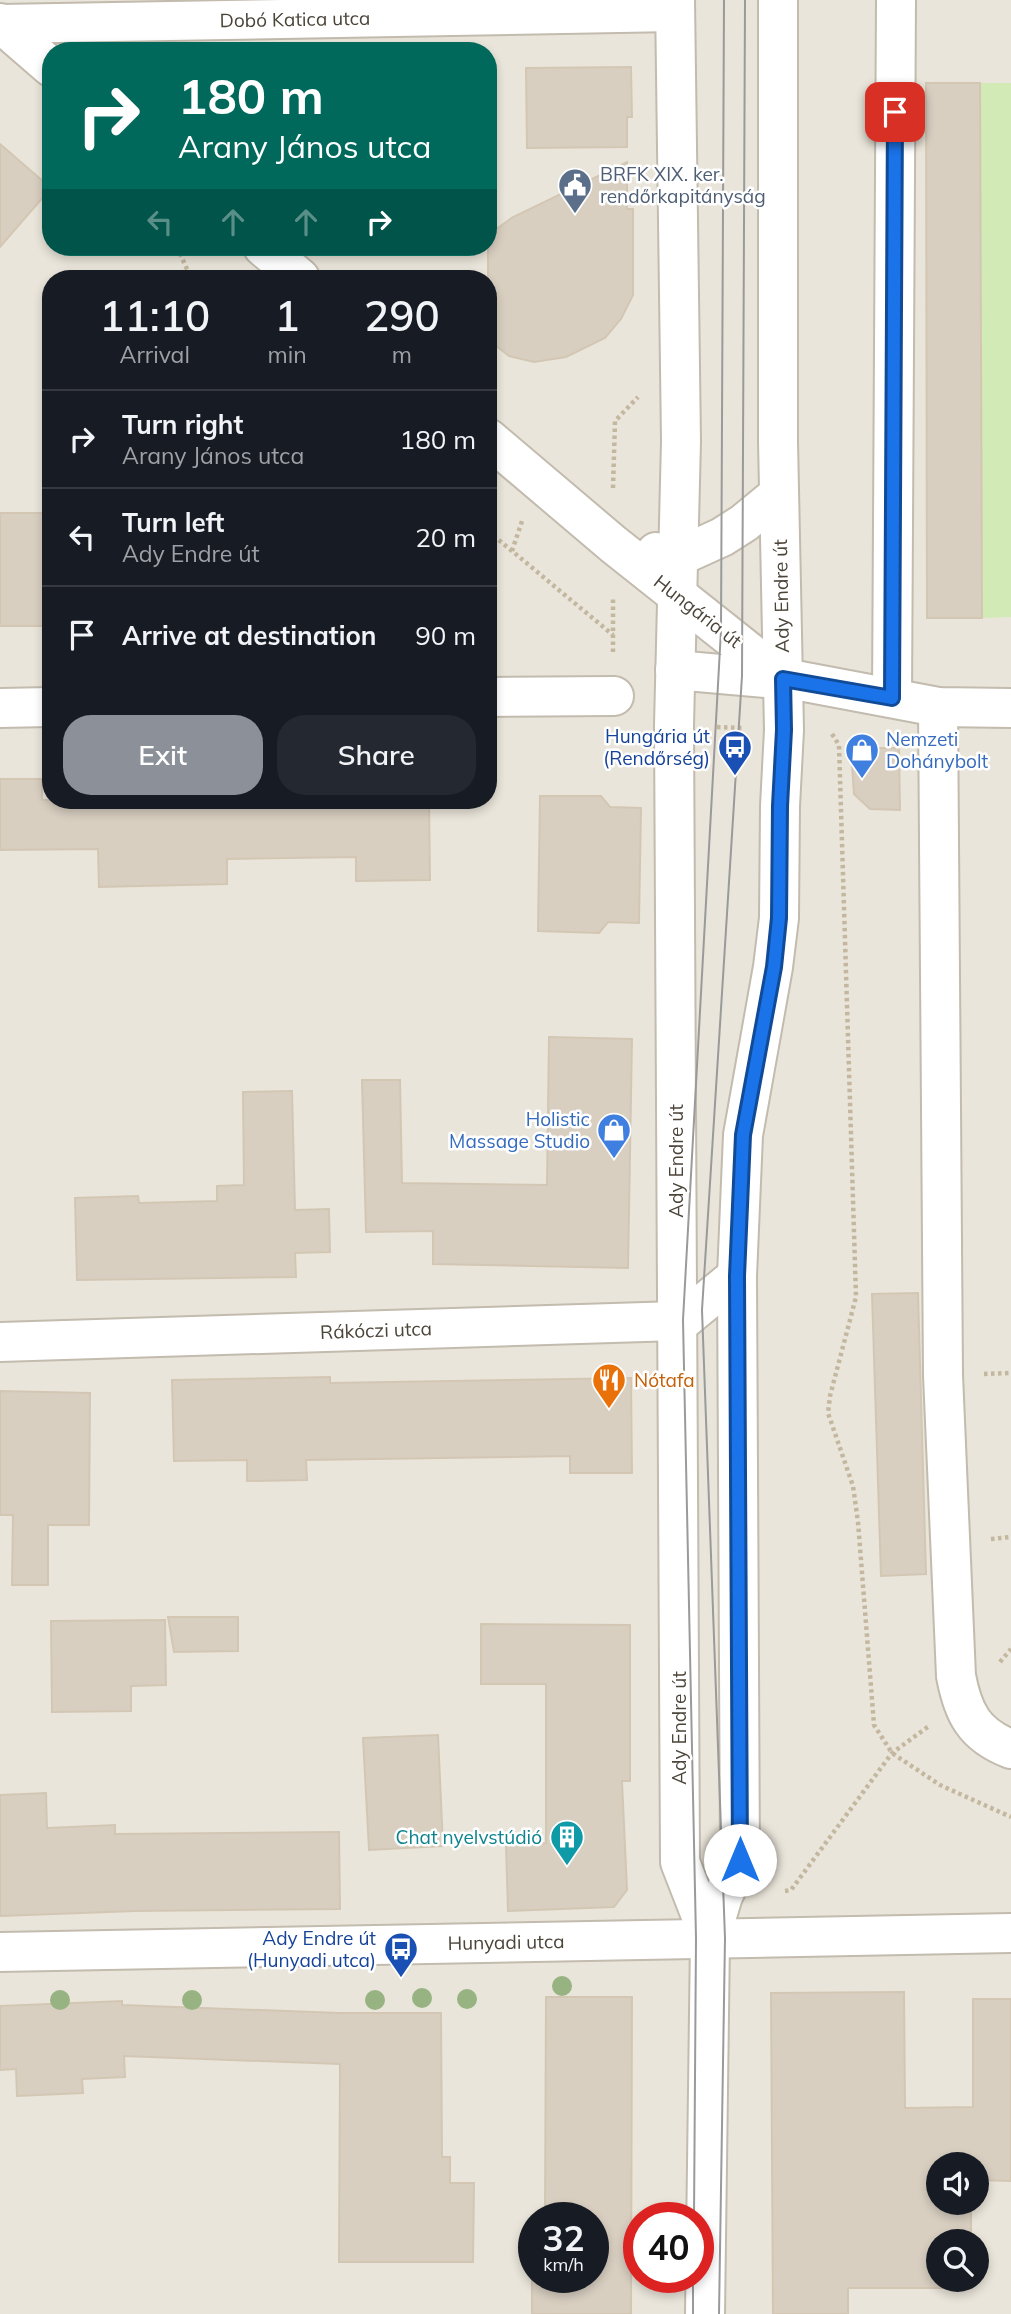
<!DOCTYPE html>
<meta charset="utf-8">
<style>
body{margin:0;font-family:Mulish,sans-serif;background:#242831;color:#f1f3f6;height:100vh;display:flex;flex-direction:column;font-size:26px;white-space:nowrap}
*{box-sizing:border-box;margin:0}
p{font-size:23px;color:#9ea1a6}
.icon{flex:none;width:38px;height:38px;fill:none;stroke:currentColor;stroke-width:2;stroke-linecap:round;stroke-linejoin:round}
.map{position:relative;flex:1;overflow:hidden}
.side{position:absolute;left:42px;top:270px;width:455px;height:539px;display:flex;flex-direction:column;background:#171b24;border-radius:28px;box-shadow:0 4px 10px #0003}
.side>*{flex:none}
.top-card{position:absolute;left:42px;top:42px;width:455px;height:214px;border-radius:28px;box-shadow:0 4px 10px #0003;background:#00695c;color:#fff;overflow:hidden}
.buttons{position:absolute;left:926px;top:2152px;display:grid;gap:14px}
.buttons a{display:grid;place-items:center;width:63px;height:63px;border-radius:50%;background:#171b24;box-shadow:0 4px 10px #0003;font-size:35px}
.speed{position:absolute;left:518px;top:2202px;display:flex;gap:14px;font-size:35px;font-weight:700;text-align:center}
.speed>*{display:grid;place-content:center;width:91px;height:91px;border-radius:50%;background:#171b24;box-shadow:0 4px 10px #0003;line-height:1}
.speed small{font-size:18px;font-weight:400}
.speed .limit{border:10px solid #d22;background:#fff;color:#111}
.pin{position:absolute;display:grid;place-items:center;width:60px;height:60px;color:#fff;margin:-30px;border-radius:14px;box-shadow:0 4px 10px #0006}
.me{position:absolute;width:77px;margin:-38px;rotate:0deg;stroke-linejoin:round;filter:drop-shadow(0 0 5px #0008)}
.turn{display:flex;align-items:center;gap:24px;height:147px;padding:0 21px;font-size:32px}
.turn .icon{width:91px;height:91px;stroke-width:2.5}
.turn b{display:block;font-size:49px;line-height:60px}
.lanes{display:flex;align-items:center;height:66px;padding:0 21px;background:#0003;justify-content:center;gap:35px;direction:ltr}
.lanes .off{opacity:.35}
.eta{display:flex;justify-content:space-evenly;align-items:center;height:119px;text-align:center}
.eta b{font-size:42px;font-weight:600;line-height:49px}
.primary-button{display:flex;gap:14px;margin-top:auto;padding:14px 21px}
.primary-button a{flex:1;height:80px;border-radius:28px;background:#8c9099;color:#fff;font-size:28px;font-weight:600;line-height:80px;text-align:center}
.primary-button a+a{background:#242831;color:#f1f3f6}
ul{padding:0;list-style:none}
li{display:flex;align-items:center;gap:21px;height:98px;padding:0 21px;border-top:2px solid #363941}
li div{flex:1}
li b{display:block;font-size:26px}
li em{font-style:normal}
.map>svg:first-child{display:block}
</style>
<div class="map">
<svg width="1011" height="2314" viewBox="0 0 1011 2314">
<rect width="100%" height="100%" fill="#f6f3ec"/>
<!-- residential -->
<path fill="#eae5da" fill-rule="evenodd" d="M0,0H1011V2314H0ZM51,51H488V247H51ZM51,278H488V800H51ZM938,2165H976V2203H938ZM534,2217H593V2277H534ZM639,2217H698V2277H639ZM938,2242H976V2280H938Z"/>
<!-- green -->
<polygon fill="#d2eab5" points="980,83 1011,83 1011,617 982,618"/>
<!-- building -->
<g fill="#d8cfc1" stroke="#d3c7b4" stroke-width="2">
<polygon points="631,67 632,117 627,117 627,147 527,148 526,68"/>
<polygon points="926,83 980,83 982,618 927,618"/>
<polygon points="0,144 51,188 0,247"/>
<polygon points="627,162 627,209 633,209 633,295 621,319 605,338 566,357 534,362 509,356 488,339 488,235 513,217"/>
<rect x="0" y="513" width="51" height="113"/>
<polygon points="870,748 899,748 900,810 870,809 854,794 852,765"/>
<polygon points="0,779 42,779 42,800 429,800 430,880 356,881 356,857 227,859 227,884 99,887 98,849 0,850"/>
<polygon points="540,796 601,796 610,807 641,808 639,923 608,922 599,933 538,931"/>
<polygon points="549,1037 632,1039 628,1268 433,1264 433,1231 366,1232 362,1080 400,1080 402,1183 547,1185"/>
<polygon points="292,1091 295,1210 329,1209 330,1252 295,1253 296,1277 77,1280 75,1198 138,1196 139,1203 217,1201 217,1186 244,1185 243,1092"/>
<polygon points="918,1293 926,1574 881,1576 872,1294"/>
<polygon points="330,1377 330,1383 631,1378 632,1473 570,1473 570,1456 306,1460 307,1480 247,1481 247,1460 174,1461 172,1380"/>
<polygon points="0,1391 90,1393 89,1525 48,1525 48,1585 12,1585 13,1515 0,1515"/>
<polygon points="168,1617 238,1617 238,1651 174,1652"/>
<polygon points="165,1620 166,1685 131,1686 131,1711 52,1712 51,1621"/>
<polygon points="481,1624 630,1625 630,1781 622,1781 627,1890 614,1907 508,1911 506,1844 546,1843 546,1684 481,1684"/>
<polygon points="438,1735 443,1846 369,1850 363,1738"/>
<polygon points="46,1793 47,1828 115,1825 115,1834 339,1832 340,1909 136,1911 0,1916 0,1795"/>
<polygon points="904,1992 905,2108 973,2107 973,1999 1011,1999 1011,2181 976,2180 976,2165 938,2165 938,2203 971,2203 971,2242 938,2242 938,2280 972,2280 972,2288 848,2288 848,2314 773,2314 771,1993"/>
<polygon points="546,1997 632,1997 631,2314 532,2314 532,2249 534,2249 534,2277 593,2277 593,2217 545,2217"/>
<polygon points="122,2001 122,2005 340,2013 441,2013 442,2157 450,2157 450,2183 474,2183 473,2262 339,2262 340,2064 124,2056 125,2077 82,2079 83,2093 17,2096 16,2069 0,2070 0,2006"/>
</g>
<g fill="none" stroke-linecap="round" stroke-linejoin="round">
<!-- minor casing -->
<g stroke="#c2bbae" stroke-width="42">
<g id="minor">
<polyline points="675,0 681,441 674,725 680,1862 710,1939"/>
<polyline points="0,23 51,67"/>
<polyline points="0,24 675,12"/>
<polyline points="263,247 300,278"/>
<polyline points="488,438 613,544 783,679"/>
<polyline points="656,552 678,557 722,537 744,523 779,494"/>
<polyline points="675,670 800,681 938,707 1011,708"/>
<polyline points="488,697 614,696"/>
<polyline points="892,698 896,0"/>
<path d="M938,707L943,1375L956,1676C963,1713 974,1735 1011,1749"/>
<polyline points="0,708 51,707"/>
<polyline points="0,1342 677,1321 683,1320 737,1276"/>
<polyline points="0,1952 1011,1933"/>
<polyline points="705,2314 710,1939 723,1896 740,1860 737,1276 743,1135 773,967 779,918 780,806 784,730 778,441 778,0"/>
</g>
</g>
<!-- path -->
<g stroke="#c4b79f" stroke-width="4.5" stroke-dasharray="3.5 3.5" stroke-linecap="butt">
<polyline points="177,247 191,278"/>
<polyline points="613,488 615,421 638,397"/>
<polyline points="488,531 613,635"/>
<polyline points="512,551 522,521"/>
<polyline points="613,652 613,598"/>
<polyline points="717,727 743,728"/>
<polyline points="832,734 839,745 856,1297 830,1396 828,1413 853,1486 858,1522 874,1725 892,1753 940,1785 1011,1817"/>
<polyline points="984,1374 1011,1373"/>
<polyline points="991,1539 1011,1537"/>
<polyline points="1000,1662 1011,1649"/>
<polyline points="785,1891 791,1890 892,1753 929,1726"/>
</g>
<!-- minor -->
<use href="#minor" stroke="#fff" stroke-width="38"/>
<!-- tram -->
<g stroke="#9a9a9a" stroke-width="2">
<polyline points="694,2217 696,1938 683,1320 721,630 724,0"/>
<polyline points="693,2314 693,2277"/>
<polyline points="719,2314 725,1938 702,1310 742,676 745,0"/>
</g>
</g>
<!-- trees -->
<g fill="#97b381">
<circle cx="562" cy="1986" r="10"/>
<circle cx="422" cy="1998" r="10"/>
<circle cx="467" cy="1999" r="10"/>
<circle cx="60" cy="2000" r="10"/>
<circle cx="192" cy="2000" r="10"/>
<circle cx="375" cy="2000" r="10"/>
</g>
<g fill="none" stroke-linecap="round" stroke-linejoin="round">
<!-- route casing -->
<g stroke="#114b97" stroke-width="18">
<polyline id="route" points="740,1860 737,1276 743,1135 774,967 779,918 780,806 784,730 783,679 892,698 895,112"/>
</g>
<!-- route -->
<use href="#route" stroke="#1a73e8" stroke-width="12"/>
</g>
<!-- icons -->
<defs>
<g id="civic-pin" transform="scale(1.75)"><path d="M0 17L-7.5 6A9.5 9.5 0 1 1 7.5 6Z" fill="#5c6f8a" stroke="#fff"/><path d="M-.6-6.5H3V-4.5H.6V-3L4-1V1h2V6H-6V1h2V-1L-.6-3ZM-1.2 2.5V6h2.4V2.5Z" fill="#fff"/></g>
<g id="bus-pin" transform="scale(1.75)"><path d="M0 17L-7.5 6A9.5 9.5 0 1 1 7.5 6Z" fill="#1a4fb4" stroke="#fff"/><path d="M-5-6H5V4H4V6H2V4H-2V6H-4V4H-5ZM-3.5-4V0h7V-4ZM-3.5 1.2v1.5H-2V1.2ZM2 1.2v1.5H3.5V1.2Z" fill="#fff"/></g>
<g id="shop-pin" transform="scale(1.75)"><path d="M0 17L-7.5 6A9.5 9.5 0 1 1 7.5 6Z" fill="#3f7fe0" stroke="#fff"/><path d="M-5-2.5h2.3a2.7 3.5 0 0 1 5.4 0H5L5.5 6h-11ZM-1.5-2.5h3a1.5 2.3 0 0 0-3 0Z" fill="#fff"/></g>
<g id="restaurant-pin" transform="scale(1.75)"><path d="M0 17L-7.5 6A9.5 9.5 0 1 1 7.5 6Z" fill="#e8710a" stroke="#fff"/><path d="M-5-6h1v4h1v-4h1v4h1v-4h1v5L-1.5 .5V6h-2V.5L-5-1ZM5-6V6H3V1.5H1.5Q1.5-4 5-6Z" fill="#fff"/></g>
<g id="building-pin" transform="scale(1.75)"><path d="M0 17L-7.5 6A9.5 9.5 0 1 1 7.5 6Z" fill="#0f9aa8" stroke="#fff"/><path d="M-4-6H4V6H1V3H-1V6H-4ZM-2.5-4.3h1.7v1.8h-1.7ZM.8-4.3h1.7v1.8H.8ZM-2.5-1h1.7V.8h-1.7ZM.8-1h1.7V.8H.8Z" fill="#fff"/></g>
</defs>
<g fill-rule="evenodd">
<use href="#civic-pin" x="575" y="185"/>
<use href="#bus-pin" x="735" y="747"/>
<use href="#shop-pin" x="862" y="750"/>
<use href="#shop-pin" x="614" y="1130"/>
<use href="#restaurant-pin" x="609" y="1380"/>
<use href="#building-pin" x="567" y="1837"/>
<use href="#bus-pin" x="401" y="1949"/>
</g>
<g text-anchor="middle" dominant-baseline="central" stroke-width="5" stroke-linejoin="round" paint-order="stroke">
<!-- street labels -->
<g font-size="19" fill="#4b4439" stroke="#fff">
<text transform="translate(295 19) rotate(-1)">Dobó Katica utca</text>
<text transform="translate(781 596) rotate(-91)">Ady Endre út</text>
<text transform="translate(698 611) rotate(38)">Hungária út</text>
<text transform="translate(676 1161) rotate(-90)">Ady Endre út</text>
<text transform="translate(376 1330) rotate(-2)">Rákóczi utca</text>
<text transform="translate(679 1728) rotate(-90)">Ady Endre út</text>
<text transform="translate(506 1942) rotate(-1)">Hunyadi utca</text>
</g>
<!-- service labels -->
<g font-size="19" fill="#4e5e75" stroke="#fff" text-anchor="start">
<text x="600" y="174">BRFK XIX. ker.<tspan x="600" dy="22">rendőrkapitányság</tspan></text>
</g>
<!-- transit labels -->
<g font-size="19" fill="#164399" stroke="#fff" text-anchor="end">
<text x="710" y="736">Hungária út<tspan x="710" dy="22">(Rendőrség)</tspan></text>
<text x="376" y="1938">Ady Endre út<tspan x="376" dy="22">(Hunyadi utca)</tspan></text>
</g>
<!-- shop labels -->
<g font-size="19" fill="#366cbe" stroke="#fff" text-anchor="start">
<text x="886" y="739">Nemzeti<tspan x="886" dy="22">Dohánybolt</tspan></text>
<text x="590" y="1119" text-anchor="end">Holistic<tspan x="590" dy="22">Massage Studio</tspan></text>
</g>
<!-- food labels -->
<g font-size="19" fill="#c56008" stroke="#fff" text-anchor="start">
<text x="634" y="1380">Nótafa</text>
</g>
<!-- culture labels -->
<g font-size="19" fill="#0d838f" stroke="#fff" text-anchor="end">
<text x="542" y="1837">Chat nyelvstúdió</text>
</g>
</g>
</svg>
<div class="buttons">
<a><svg class="icon" aria-label="sound" viewBox="0 0 24 24"><path d="M4 9h4l5-4v14l-5-4H4zM17 9q2 3 0 6"/></svg></a>
<a><svg class="icon" aria-label="search" viewBox="0 0 24 24"><circle cx="10" cy="10" r="6"/><path d="M15 15l6 6"/></svg></a>
</div>
<div class="speed"><div>32<small>km/h</small></div><div class="limit">40</div></div>
<div class="pin" style="left:895px;top:112px;background:#d93025"><svg class="icon" aria-label="arrive" viewBox="0 0 24 24"><path d="M6 21V4h12l-3 4 3 4H6"/></svg></div>
<svg class="me" style="left:740px;top:1860px" viewBox="-20 -20 40 40"><circle r="19" fill="#fff"/><path d="M0-13L10 11 0 6-10 11z" fill="#1a73e8"/></svg>
<div class="top-card">
<div class="turn"><svg class="icon" aria-label="right" viewBox="0 0 24 24"><path d="M7 20v-9h11M14 6l5 5-5 5"/></svg><div><b>180 m</b>Arany János utca</div></div>
<div class="lanes"><svg class="icon off" aria-label="left" viewBox="0 0 24 24"><path d="M17 20v-9H6M10 6l-5 5 5 5"/></svg><svg class="icon off" aria-label="ahead" viewBox="0 0 24 24"><path d="M12 20V5M6 11l6-6 6 6"/></svg><svg class="icon off" aria-label="ahead" viewBox="0 0 24 24"><path d="M12 20V5M6 11l6-6 6 6"/></svg><svg class="icon" aria-label="right" viewBox="0 0 24 24"><path d="M7 20v-9h11M14 6l5 5-5 5"/></svg></div>
</div>
<section class="side">
<div class="eta">
<div><b>11:10</b><p>Arrival</p></div>
<div><b>1</b><p>min</p></div>
<div><b>290</b><p>m</p></div>
</div>
<ul>
<li><svg class="icon" aria-label="right" viewBox="0 0 24 24"><path d="M7 20v-9h11M14 6l5 5-5 5"/></svg><div><b>Turn right</b><p>Arany János utca</p></div><em>180 m</em></li>
<li><svg class="icon" aria-label="left" viewBox="0 0 24 24"><path d="M17 20v-9H6M10 6l-5 5 5 5"/></svg><div><b>Turn left</b><p>Ady Endre út</p></div><em>20 m</em></li>
<li><svg class="icon" aria-label="arrive" viewBox="0 0 24 24"><path d="M6 21V4h12l-3 4 3 4H6"/></svg><div><b>Arrive at destination</b></div><em>90 m</em></li>
</ul>
<div class="primary-button"><a>Exit</a><a>Share</a></div>
</section>
</div>
